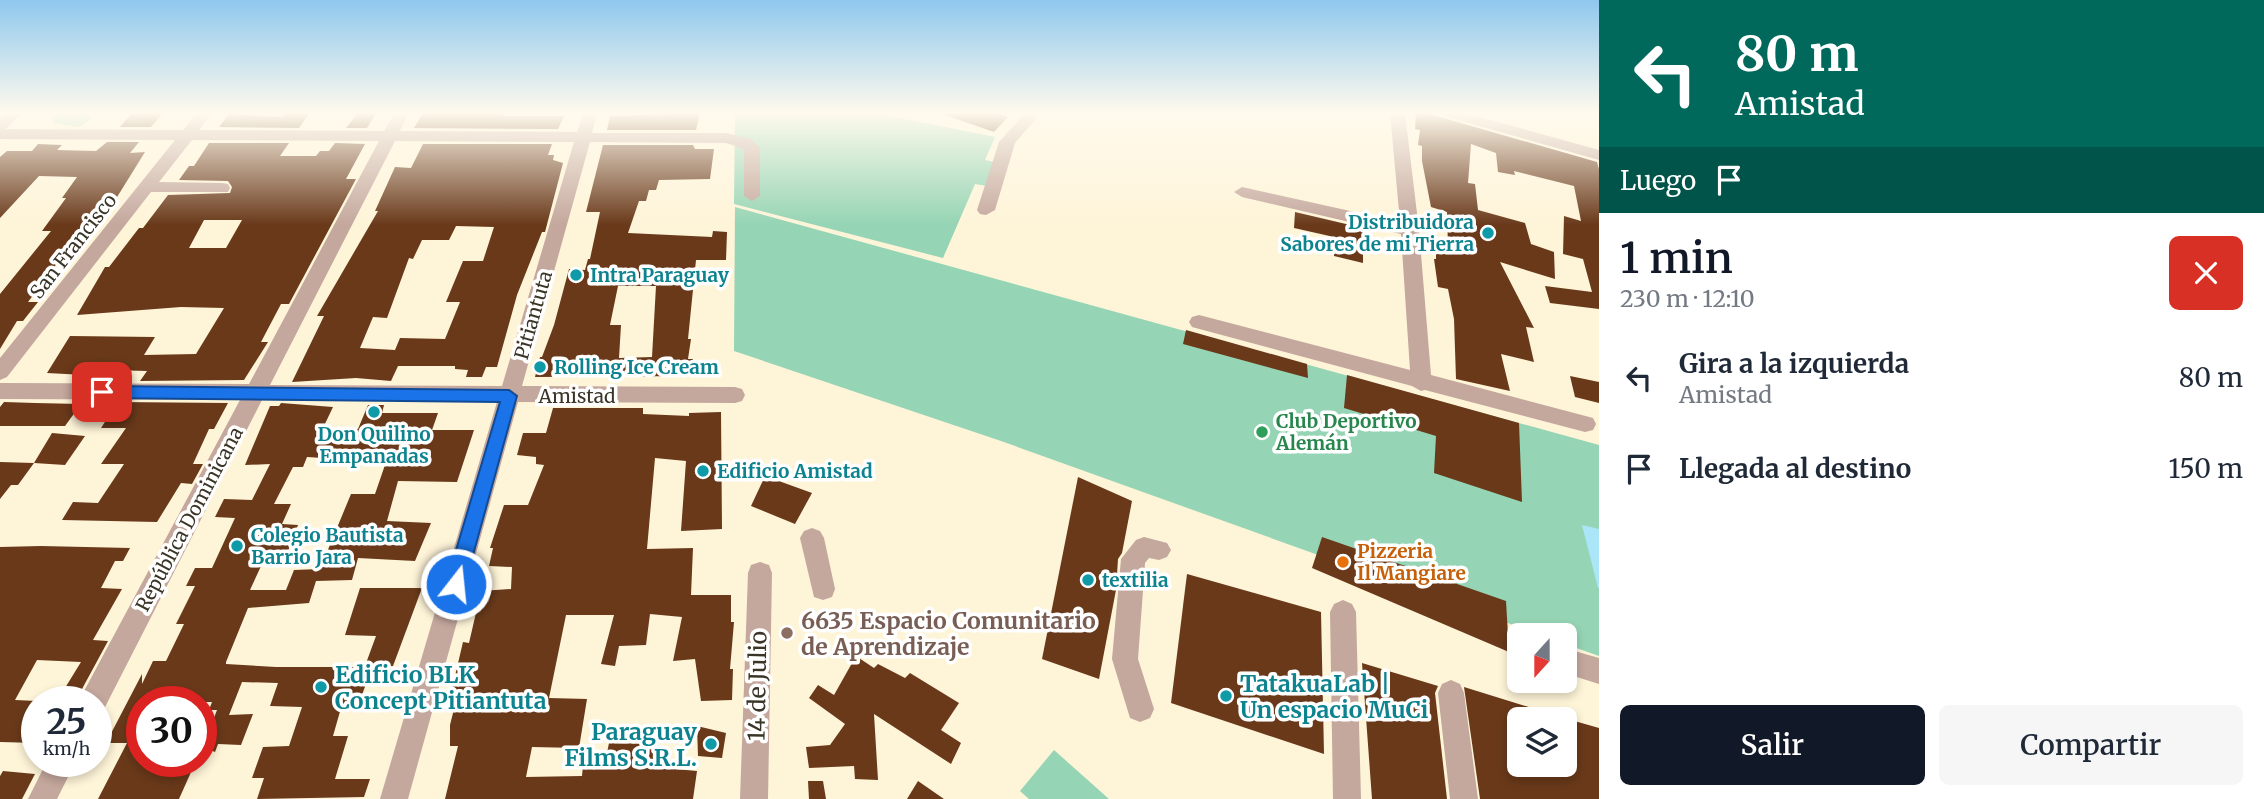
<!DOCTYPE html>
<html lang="es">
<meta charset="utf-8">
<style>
body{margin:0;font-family:Merriweather,serif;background:#f6f6f7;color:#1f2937;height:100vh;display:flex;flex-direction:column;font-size:26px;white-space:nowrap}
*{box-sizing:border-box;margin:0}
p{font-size:23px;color:#747a83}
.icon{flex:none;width:38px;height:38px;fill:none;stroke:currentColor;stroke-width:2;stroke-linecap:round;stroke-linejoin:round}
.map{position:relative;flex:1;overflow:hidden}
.drawer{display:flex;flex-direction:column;background:#fff;width:665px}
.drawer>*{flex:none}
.banner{background:#00695c;color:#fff;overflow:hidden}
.needle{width:46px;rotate:201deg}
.fabs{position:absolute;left:1507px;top:623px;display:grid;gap:14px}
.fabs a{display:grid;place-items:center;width:70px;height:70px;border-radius:10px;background:#fff;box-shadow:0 4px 10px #0003;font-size:35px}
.speed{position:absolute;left:21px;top:686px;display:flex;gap:14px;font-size:35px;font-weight:700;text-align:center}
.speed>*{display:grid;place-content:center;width:91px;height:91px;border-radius:50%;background:#fff;box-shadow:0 4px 10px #0003;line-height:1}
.speed small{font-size:18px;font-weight:400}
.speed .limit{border:10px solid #d22;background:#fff;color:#111}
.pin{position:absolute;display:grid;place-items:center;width:60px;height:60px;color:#fff;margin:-30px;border-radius:14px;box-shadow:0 4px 10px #0006}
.me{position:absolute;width:77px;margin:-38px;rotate:16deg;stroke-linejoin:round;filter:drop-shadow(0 0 5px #0008)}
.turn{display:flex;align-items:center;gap:24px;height:147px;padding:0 21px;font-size:32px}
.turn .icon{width:91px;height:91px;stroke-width:2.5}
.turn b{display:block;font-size:49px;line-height:60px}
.then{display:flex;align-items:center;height:66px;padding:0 21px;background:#0003;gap:14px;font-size:26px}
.round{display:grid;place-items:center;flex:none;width:74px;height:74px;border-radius:10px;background:#f6f6f7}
.summary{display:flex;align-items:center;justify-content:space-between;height:119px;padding:0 21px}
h1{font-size:42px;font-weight:600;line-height:52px;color:#111827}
.primary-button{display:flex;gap:14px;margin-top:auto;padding:14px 21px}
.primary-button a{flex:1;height:80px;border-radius:10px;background:#111827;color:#fff;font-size:28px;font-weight:600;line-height:80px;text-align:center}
.primary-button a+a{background:#f6f6f7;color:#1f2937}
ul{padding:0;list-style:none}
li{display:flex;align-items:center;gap:21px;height:91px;padding:0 21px}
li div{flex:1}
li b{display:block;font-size:26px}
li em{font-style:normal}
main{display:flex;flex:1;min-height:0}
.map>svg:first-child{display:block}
</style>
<main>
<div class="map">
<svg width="1599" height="799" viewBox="0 0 1599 799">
<rect width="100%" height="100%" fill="#fef4d8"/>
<!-- green -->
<g fill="#95d4b4">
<polygon points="59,113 93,113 89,121 79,127 53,123 52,118"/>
<polygon points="735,113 875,113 995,137 985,160 995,162 987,186 975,184 943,258 734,204"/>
<polygon points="735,207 1599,445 1599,656 1565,644 1564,635 1541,635 1001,441 734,351"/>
<polygon points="1054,750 1109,799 1029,799 1020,791"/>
</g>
<!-- water -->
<polygon fill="#abe6f8" points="1582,525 1599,529 1599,588 1598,588"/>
<!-- building -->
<g fill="#69391a" fill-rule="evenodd">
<polygon points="132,113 163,113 151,127 120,127"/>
<polygon points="285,113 310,113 299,128 219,127 229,114 282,117"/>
<polygon points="358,113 376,113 367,128 346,128"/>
<polygon points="423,113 504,113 503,116 564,116 558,129 414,128"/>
<polygon points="700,113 696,130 607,130 610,116"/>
<polygon points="945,113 996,113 1008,117 994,132 945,115"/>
<polygon points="1416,113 1426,113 1597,162 1599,169 1599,309 1550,303 1545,286 1592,292 1583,259 1563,254 1564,216 1581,221 1574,186 1514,171 1515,175 1498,172 1496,153 1471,144 1468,183 1475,184 1478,210 1525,223 1531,244 1554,252 1555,279 1500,262 1534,328 1526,327 1534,362 1501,354 1510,391 1456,379 1454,319 1448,289 1438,287 1434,259 1436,259 1436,244 1448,247 1447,212 1431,207 1422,161 1422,146 1418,145 1420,130 1415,129"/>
<polygon points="107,142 139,142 130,153 145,152 104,218 97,218 84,238 76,238 28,302 38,302 23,321 17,321 0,349 0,294 51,231 42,231 66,198 62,198 77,177 39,176 0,218 0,157 7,151 32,151 38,144 62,145 57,150 96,151"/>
<path d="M209,143H289L280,156H316L320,151H329L335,143L365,144L346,179H356L289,304H281L261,342H268L244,380L140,381L147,371L108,370L103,376L47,373L70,336L155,337L144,355L196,354L224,308L181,307L77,315L105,267H109L139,228H143L168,195L230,193L232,187L228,181L179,180L189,166H194ZM204,220H242L226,248H189Z"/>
<path d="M423,144H552L548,155H554L553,160L563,163L545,232H542L517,295L497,367H486L482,377H466L468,370L455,369V366H398L391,381L356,378L292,382L324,316H317L378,211H375L395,167L411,168ZM456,226L494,227L483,261H463L453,285L446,302H460L445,339L400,338L395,350L360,348L373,317L387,318L409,258L413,259L422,240H449Z"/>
<path d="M603,145H693L695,149H714L710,179L659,180L656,190H649L646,201H639L628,233L712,237L713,231L727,232L726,260H696L688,339H691L688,359H693L692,376L535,377L540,357H542L554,325L569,269L585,270L588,259H590L600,212H586ZM618,286H656L652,357L619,358L621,325H610Z"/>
<polygon points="1295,212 1363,228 1363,263 1334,256 1334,237 1294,228"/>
<polygon points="1186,330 1307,364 1308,378 1183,344"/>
<polygon points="1347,375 1519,423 1522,502 1434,473 1436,436 1344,408"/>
<polygon points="1570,376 1599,382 1599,403 1575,397"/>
<polygon points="4,402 35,403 81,404 65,426 0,426 0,407"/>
<polygon points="118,402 228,403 214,429 209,429 193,464 203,464 192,484 181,483 157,522 62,520 73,502 98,503 124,464 101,464 126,428 101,428"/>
<path d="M281,403L333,407L323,428L358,429L368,405H384L382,413H438L432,430H474L457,482L398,481L387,521L431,523L415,561L358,558L352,580L316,581L309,603L248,608L226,662V664L276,667H372L357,709L341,708L333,736H348L335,779H370L364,797L257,799L264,778H252L263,747L289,746L302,707L270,706L278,683L242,682L229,715L253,714L241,745L218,744L215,752L203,747L217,710H209L212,702H142V761H196L179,799H98L127,743H106L142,674V684L153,661H166L184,624H176L195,586H186L195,568H212L235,518L215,517L224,499L252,500L270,464L245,465L270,406H279ZM307,457L339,459L336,465H356L357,463L385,465L375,494H351L320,569L294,570L286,590H250L268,551H288L298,525L282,524L291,504H274L293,467H303Z"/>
<polygon points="553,408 643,408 643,414 689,416 689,413 721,412 722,529 681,531 686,461 655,458 647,549 693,548 691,595 731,595 731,622 734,622 730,669 733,669 732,700 701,701 695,659 673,661 682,617 650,614 646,645 619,646 615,666 601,664 614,615 566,615 549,698 587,699 579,748 532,747 526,777 582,776 583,765 605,763 609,743 657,744 654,767 697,771 693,799 445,799 458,746 450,746 450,725 458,693 451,693 463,642 469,643 481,591 511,589 512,567 489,566 493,548 490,548 504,505 528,505 544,465 536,464 536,457 517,455 523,433 546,433"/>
<polygon points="52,433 85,436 65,465 34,463"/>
<polygon points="0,462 34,463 18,485 11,485 0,499"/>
<polygon points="765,476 812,493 795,524 751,506"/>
<polygon points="1078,477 1132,501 1122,553 1118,559 1116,590 1099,679 1042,659"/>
<polygon points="1322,537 1506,601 1509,652 1312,568"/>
<polygon points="41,546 130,548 123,561 115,561 101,588 122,589 93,640 108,641 82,689 65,688 81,662 37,660 15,700 37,701 37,743 0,742 0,547"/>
<polygon points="1187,574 1321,612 1324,754 1171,703"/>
<polygon points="360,588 422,588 393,666 365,666 376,636 345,635"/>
<polygon points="856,656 874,668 878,664 905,678 910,673 959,703 941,730 961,743 951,764 874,714 878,780 855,779 854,766 809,768 806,747 830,745 845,724 809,698 818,685 834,695"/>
<polygon points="1362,663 1438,686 1435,693 1447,799 1372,799"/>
<polygon points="1464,687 1558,716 1557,719 1519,719 1519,765 1564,765 1564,718 1599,728 1599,799 1480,799"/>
<polygon points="697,726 726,733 722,758 698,756"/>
<polygon points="3,771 35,774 22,799 0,799 0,776"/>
<polygon points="808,781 823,781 826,799 809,799"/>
<polygon points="918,781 944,799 907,799"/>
</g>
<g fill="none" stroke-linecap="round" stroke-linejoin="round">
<!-- minor -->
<g fill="#c4a79d" fill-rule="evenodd">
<path d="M5,113H22L6,129L183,130L197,113H212L199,130L384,131L395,113H409L400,131L577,132L583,113H597L592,133H726L751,139L760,148V196L752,201L744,196V149L726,143L590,142L522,386L735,387L742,389L745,395L742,401L735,403L518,402L408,799H380L497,402L262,400L103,711L96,714V702H80L83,693L240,400L0,399V383L249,384L379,141L192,140L159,182L222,183L228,184L230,188L228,192H151L7,377L0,380V358L175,140L0,139V118ZM395,141L574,142L502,386L270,385Z"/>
<polygon points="1025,113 1041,113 1015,143 995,210 986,215 980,214 977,210 999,142"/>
<polygon points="1390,113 1405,113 1419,230 1431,375 1593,418 1596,424 1593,430 1585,432 1425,390 1421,391 1412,386 1192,327 1189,322 1192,317 1199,315 1410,370 1401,234 1242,197 1234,192 1242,187 1400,222"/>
<polygon points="1441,113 1465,113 1599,150 1599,160 1444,116"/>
<polygon points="812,528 820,531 824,538 835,589 832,597 823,600 814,597 800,538 804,531"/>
<polygon points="1144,537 1167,543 1171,550 1167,557 1159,560 1149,558 1145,563 1138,659 1154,709 1150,718 1140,722 1130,718 1112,659 1121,559 1136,540"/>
<polygon points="760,562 769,565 772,573 768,799 740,799 748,573 751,565"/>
<polygon points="1343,600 1352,604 1356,612 1361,799 1333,799 1330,612 1334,604"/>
<polygon points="1564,648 1599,658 1599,684 1564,673"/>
<polygon points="1451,680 1460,684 1464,693 1478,799 1450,799 1438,693 1442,684"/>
<polygon points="47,761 76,761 57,799 28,799"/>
</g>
</g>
<!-- sky -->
<linearGradient id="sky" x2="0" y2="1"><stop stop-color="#8fc8ee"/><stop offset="0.5" stop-color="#fffaed"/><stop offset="1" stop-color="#fffaed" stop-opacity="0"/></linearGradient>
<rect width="1599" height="225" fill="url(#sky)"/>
<!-- route -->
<polygon fill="#1a73e8" stroke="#114b97" stroke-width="2" points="102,386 509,390 517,396 465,584 462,590 456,592 449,590 446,584 500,402 102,398 94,392"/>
<!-- markers -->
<g fill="#0f9aa8" stroke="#fff" stroke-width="2.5">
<circle cx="1488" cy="233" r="7"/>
<circle cx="576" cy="275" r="7"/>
<circle cx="540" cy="367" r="7"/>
<circle cx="374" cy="412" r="7"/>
<circle cx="703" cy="471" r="7"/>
<circle cx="237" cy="546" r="7"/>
<circle cx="1088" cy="580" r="7"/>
<circle cx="321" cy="687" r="7"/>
<circle cx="1226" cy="696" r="7"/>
<circle cx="711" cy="744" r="7"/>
</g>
<circle fill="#2e9e5b" stroke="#fff" stroke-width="2.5" cx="1262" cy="432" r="7"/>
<circle fill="#e8710a" stroke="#fff" stroke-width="2.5" cx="1343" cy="562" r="7"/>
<circle fill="#8d6e63" stroke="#fff" stroke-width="2.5" cx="787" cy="633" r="7"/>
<g text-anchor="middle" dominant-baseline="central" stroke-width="7" stroke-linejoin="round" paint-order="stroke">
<!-- culture labels -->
<g font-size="19" font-weight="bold" fill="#0d838f" stroke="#fff" text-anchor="start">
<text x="1474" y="222" text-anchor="end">Distribuidora<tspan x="1474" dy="22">Sabores de mi Tierra</tspan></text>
<text x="590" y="275">Intra Paraguay</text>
<text x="554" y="367">Rolling Ice Cream</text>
<text x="374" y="434" text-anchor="middle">Don Quilino<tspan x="374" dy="22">Empanadas</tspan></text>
<text x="717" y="471">Edificio Amistad</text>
<text x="251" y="535">Colegio Bautista<tspan x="251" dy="22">Barrio Jara</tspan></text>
<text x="1102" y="580">textilia</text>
</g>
<!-- street labels -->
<g font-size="19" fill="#3a3527" stroke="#fff">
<text transform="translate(73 246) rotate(-52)">San Francisco</text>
<text transform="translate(533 315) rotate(-74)">Pitiantuta</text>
<text x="577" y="396">Amistad</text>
<text transform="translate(189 519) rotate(-62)">República Dominicana</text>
</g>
<!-- leisure labels -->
<g font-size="19" font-weight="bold" fill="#27864d" stroke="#fff" text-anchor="start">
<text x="1276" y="421">Club Deportivo<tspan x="1276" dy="22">Alemán</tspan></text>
</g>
<!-- food labels -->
<g font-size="19" font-weight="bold" fill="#c56008" stroke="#fff" text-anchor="start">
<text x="1357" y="551">Pizzeria<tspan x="1357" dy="22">Il Mangiare</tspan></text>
</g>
<!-- near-education labels -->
<g font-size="23" font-weight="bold" fill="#785e54" stroke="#fff" text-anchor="start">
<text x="801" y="620">6635 Espacio Comunitario<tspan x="801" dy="26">de Aprendizaje</tspan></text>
</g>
<!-- near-culture labels -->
<g font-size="23" font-weight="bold" fill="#0d838f" stroke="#fff" text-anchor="start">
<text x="335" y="674">Edificio BLK<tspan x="335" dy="26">Concept Pitiantuta</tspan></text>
<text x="1240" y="683">TatakuaLab |<tspan x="1240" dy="26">Un espacio MuCi</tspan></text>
<text x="697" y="731" text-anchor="end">Paraguay<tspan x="697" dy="26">Films S.R.L.</tspan></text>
</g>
<!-- near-street labels -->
<g font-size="23" fill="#3a3527" stroke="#fff">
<text transform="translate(757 686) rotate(-89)">14 de Julio</text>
</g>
</g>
</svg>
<div class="fabs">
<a><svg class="needle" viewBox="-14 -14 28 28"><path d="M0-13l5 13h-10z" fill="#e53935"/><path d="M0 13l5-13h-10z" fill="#747a83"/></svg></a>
<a><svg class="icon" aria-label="layers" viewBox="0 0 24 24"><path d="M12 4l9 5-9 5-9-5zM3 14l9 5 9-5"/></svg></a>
</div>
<div class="speed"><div>25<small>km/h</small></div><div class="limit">30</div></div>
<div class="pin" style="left:102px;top:392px;background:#d93025"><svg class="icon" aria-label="arrive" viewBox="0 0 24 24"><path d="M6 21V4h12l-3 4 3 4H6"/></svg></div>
<svg class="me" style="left:456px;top:584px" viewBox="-20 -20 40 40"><circle r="17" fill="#1a73e8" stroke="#fff" stroke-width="3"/><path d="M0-11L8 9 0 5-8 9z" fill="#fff"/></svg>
</div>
<section class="drawer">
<div class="banner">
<div class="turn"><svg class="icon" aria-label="left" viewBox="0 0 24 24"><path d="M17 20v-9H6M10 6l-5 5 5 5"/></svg><div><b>80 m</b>Amistad</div></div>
<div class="then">Luego<svg class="icon" aria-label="arrive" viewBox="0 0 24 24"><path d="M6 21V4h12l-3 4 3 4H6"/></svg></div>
</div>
<div class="summary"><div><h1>1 min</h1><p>230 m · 12:10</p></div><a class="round" style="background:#d93025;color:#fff"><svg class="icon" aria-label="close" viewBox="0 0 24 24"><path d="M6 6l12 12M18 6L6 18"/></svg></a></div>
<ul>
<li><svg class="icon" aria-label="left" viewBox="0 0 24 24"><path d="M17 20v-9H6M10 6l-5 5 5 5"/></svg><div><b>Gira a la izquierda</b><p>Amistad</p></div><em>80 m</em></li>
<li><svg class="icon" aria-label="arrive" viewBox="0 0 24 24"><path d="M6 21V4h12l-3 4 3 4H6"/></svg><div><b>Llegada al destino</b></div><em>150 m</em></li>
</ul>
<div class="primary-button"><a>Salir</a><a>Compartir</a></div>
</section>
</main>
